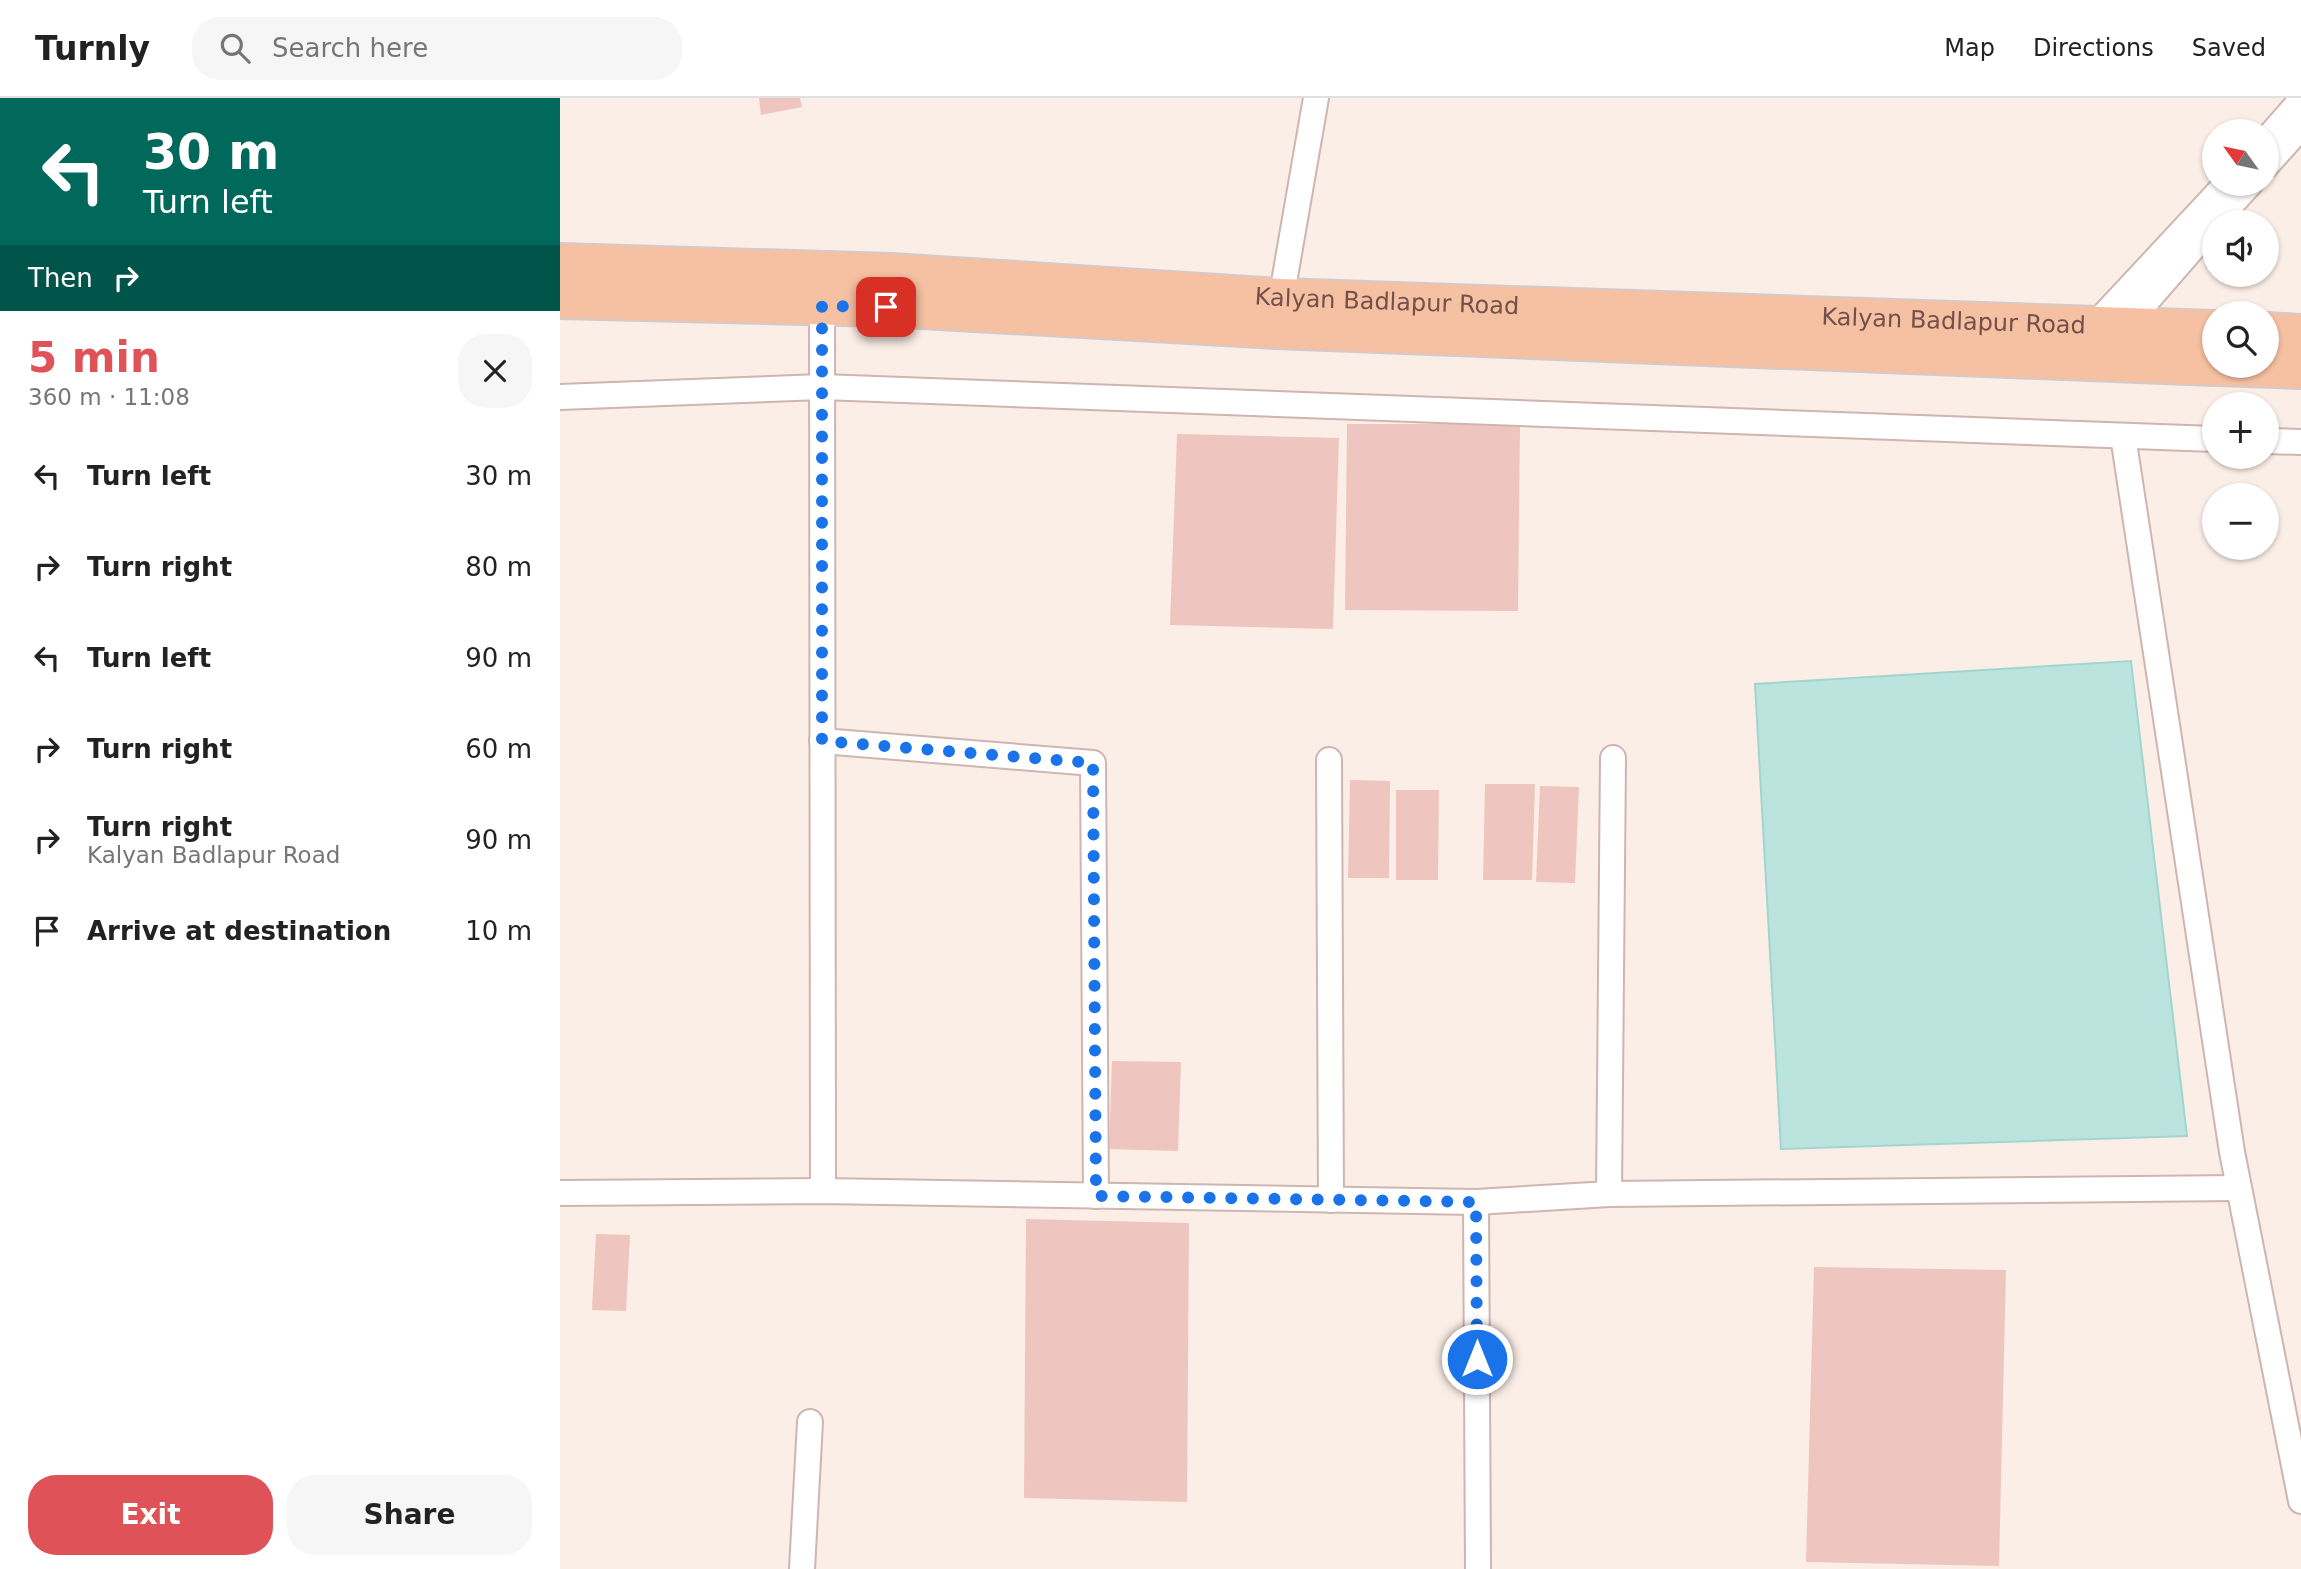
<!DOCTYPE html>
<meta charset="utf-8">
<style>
body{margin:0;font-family:"DejaVu Sans",sans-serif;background:#f6f6f6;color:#222;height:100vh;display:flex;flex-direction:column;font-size:26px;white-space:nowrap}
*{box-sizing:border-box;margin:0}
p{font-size:23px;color:#767676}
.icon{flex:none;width:38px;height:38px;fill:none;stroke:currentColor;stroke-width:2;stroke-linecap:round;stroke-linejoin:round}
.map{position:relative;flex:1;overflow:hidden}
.details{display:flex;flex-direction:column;background:#fff;width:560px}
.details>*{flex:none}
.guide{background:#00695c;color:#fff;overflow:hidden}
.needle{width:46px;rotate:303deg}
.tools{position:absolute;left:1642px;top:21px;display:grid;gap:14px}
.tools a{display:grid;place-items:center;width:77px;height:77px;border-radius:50%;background:#fff;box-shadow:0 2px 5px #0004;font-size:35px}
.pin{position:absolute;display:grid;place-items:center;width:60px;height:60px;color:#fff;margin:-30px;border-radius:14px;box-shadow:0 4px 10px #0006}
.me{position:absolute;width:77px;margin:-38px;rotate:0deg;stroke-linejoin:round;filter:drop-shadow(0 0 5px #0008)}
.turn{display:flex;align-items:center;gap:24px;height:147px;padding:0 28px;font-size:32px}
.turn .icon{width:91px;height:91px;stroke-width:2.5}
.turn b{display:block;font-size:49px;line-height:60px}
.then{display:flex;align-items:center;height:66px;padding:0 28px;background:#0003;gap:14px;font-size:26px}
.round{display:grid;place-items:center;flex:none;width:74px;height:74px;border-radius:28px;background:#f6f6f6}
.overview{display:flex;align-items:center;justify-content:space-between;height:119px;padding:0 28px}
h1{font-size:42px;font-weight:700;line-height:52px;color:#df5258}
.cta{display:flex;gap:14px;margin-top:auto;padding:14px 28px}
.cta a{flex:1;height:80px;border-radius:28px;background:#df5258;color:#fff;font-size:28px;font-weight:700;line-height:80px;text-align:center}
.cta a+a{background:#f6f6f6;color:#222}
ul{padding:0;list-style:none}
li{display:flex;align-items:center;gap:21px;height:91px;padding:0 28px}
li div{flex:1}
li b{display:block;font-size:26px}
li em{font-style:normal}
header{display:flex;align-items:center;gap:42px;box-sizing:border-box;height:98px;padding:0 35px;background:#fff;border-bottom:2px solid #e0e0e0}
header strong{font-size:33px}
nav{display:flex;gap:38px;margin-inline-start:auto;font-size:24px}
.search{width:490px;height:63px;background:#f6f6f6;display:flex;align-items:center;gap:18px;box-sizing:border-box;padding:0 24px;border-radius:28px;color:#767676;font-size:26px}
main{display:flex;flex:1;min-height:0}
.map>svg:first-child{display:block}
</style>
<header>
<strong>Turnly</strong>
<div class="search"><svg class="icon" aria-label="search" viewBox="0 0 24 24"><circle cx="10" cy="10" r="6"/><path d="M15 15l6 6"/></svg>Search here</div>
<nav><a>Map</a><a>Directions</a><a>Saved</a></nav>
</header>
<main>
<section class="details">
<div class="guide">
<div class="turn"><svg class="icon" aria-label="left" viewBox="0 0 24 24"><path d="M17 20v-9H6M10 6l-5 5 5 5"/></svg><div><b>30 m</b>Turn left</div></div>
<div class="then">Then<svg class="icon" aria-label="right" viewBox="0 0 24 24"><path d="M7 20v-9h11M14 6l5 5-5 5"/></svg></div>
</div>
<div class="overview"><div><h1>5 min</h1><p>360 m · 11:08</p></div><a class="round"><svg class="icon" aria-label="close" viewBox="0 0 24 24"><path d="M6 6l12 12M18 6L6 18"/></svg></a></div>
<ul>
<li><svg class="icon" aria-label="left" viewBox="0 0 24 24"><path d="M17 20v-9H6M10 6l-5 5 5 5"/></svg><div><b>Turn left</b></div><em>30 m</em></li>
<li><svg class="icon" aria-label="right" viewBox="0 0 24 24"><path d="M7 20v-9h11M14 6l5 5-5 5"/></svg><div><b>Turn right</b></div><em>80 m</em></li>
<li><svg class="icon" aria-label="left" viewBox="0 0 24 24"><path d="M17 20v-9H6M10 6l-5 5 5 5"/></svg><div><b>Turn left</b></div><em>90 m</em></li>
<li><svg class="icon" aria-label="right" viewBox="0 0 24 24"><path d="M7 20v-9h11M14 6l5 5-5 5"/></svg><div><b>Turn right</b></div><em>60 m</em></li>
<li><svg class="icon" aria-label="right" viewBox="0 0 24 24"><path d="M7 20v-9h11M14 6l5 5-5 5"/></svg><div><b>Turn right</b><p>Kalyan Badlapur Road</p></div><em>90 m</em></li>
<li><svg class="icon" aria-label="arrive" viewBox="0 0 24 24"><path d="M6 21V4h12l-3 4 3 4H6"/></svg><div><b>Arrive at destination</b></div><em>10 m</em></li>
</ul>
<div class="cta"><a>Exit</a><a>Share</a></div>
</section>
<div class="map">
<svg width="1741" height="1471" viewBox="0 0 1741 1471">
<rect width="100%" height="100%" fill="#fbeee6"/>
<!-- water -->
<polygon fill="#bce4df" stroke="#a2d5cf" stroke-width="2" points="1571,563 1627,1038 1221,1051 1195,586"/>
<!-- building -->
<g fill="#efc5bf">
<polygon points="199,0 240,0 242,9 201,17"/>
<polygon points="787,326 960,326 958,513 785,512"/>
<polygon points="617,336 779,340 773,531 610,527"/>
<polygon points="790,682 830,683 829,780 788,780"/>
<polygon points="925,686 975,686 972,782 923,782"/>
<polygon points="980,688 1019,689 1015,785 976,784"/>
<polygon points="836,692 879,692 878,782 836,782"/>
<polygon points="552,963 621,964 618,1053 549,1051"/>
<polygon points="466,1121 629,1125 627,1404 464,1400"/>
<polygon points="36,1136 70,1137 66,1213 32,1212"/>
<polygon points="1254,1169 1446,1172 1439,1468 1246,1464"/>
</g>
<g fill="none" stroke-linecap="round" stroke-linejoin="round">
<!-- street casing -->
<g stroke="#cfb5b0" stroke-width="28">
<g id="street">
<polyline points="1706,42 1741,2"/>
<polyline points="1706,68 1741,29"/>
<polyline points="1655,124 1690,86"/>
<polyline points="262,208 263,1093"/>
<polyline points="719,213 756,0"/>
<polyline points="1529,233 1666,86"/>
<polyline points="1560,234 1654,126"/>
<polyline points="0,299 262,289 1654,341"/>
<polyline points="1563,338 1672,1054 1741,1403"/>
<polyline points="1706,343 1741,344"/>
<polyline points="262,643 533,665 536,1098"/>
<polyline points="769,662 771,1102"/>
<polyline points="0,1095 263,1093 916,1104 1049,1096 1678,1090"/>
<polyline points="1049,1096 1053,660"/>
<polyline points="916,1104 918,1471"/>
<polyline points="242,1471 250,1324"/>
</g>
</g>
<!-- primary casing -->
<g stroke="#d5cac9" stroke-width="42">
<g id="primary">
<path id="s1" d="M0,165L331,175L720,200L1654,232"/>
<polyline points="0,201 326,209 717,231 1654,268"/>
<polyline points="1706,234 1741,236"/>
<polyline points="1657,268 1741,271"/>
</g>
</g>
<!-- street -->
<use href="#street" stroke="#fff" stroke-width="24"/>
<!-- primary -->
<use href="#primary" stroke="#f6c0a2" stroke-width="38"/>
</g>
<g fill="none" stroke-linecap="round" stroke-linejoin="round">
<!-- route -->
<polyline stroke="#1a73e8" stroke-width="12" stroke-dasharray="0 21.6" points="326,209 262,208 262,643 533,665 536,1098 916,1104 917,1261"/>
</g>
<g text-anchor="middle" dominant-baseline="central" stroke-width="5" stroke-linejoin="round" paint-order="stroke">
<!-- street labels -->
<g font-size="24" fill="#74504c" stroke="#fef2ed">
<text stroke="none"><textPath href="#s1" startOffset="828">Kalyan Badlapur Road</textPath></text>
<text stroke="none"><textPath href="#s1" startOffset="1395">Kalyan Badlapur Road</textPath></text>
</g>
</g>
</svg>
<div class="tools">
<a><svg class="needle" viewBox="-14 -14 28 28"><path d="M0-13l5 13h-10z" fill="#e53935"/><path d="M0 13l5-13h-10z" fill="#767676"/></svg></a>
<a><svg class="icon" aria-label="sound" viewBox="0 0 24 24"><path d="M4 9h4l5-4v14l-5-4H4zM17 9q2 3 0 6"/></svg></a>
<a><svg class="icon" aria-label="search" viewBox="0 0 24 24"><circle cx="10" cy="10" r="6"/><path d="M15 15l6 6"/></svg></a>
<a>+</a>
<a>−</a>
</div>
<div class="pin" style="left:326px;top:209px;background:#d93025"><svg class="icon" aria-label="arrive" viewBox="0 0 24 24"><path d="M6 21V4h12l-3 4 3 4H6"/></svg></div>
<svg class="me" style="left:917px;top:1261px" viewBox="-20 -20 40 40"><circle r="17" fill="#1a73e8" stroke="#fff" stroke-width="3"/><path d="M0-11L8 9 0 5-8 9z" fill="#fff"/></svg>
</div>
</main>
